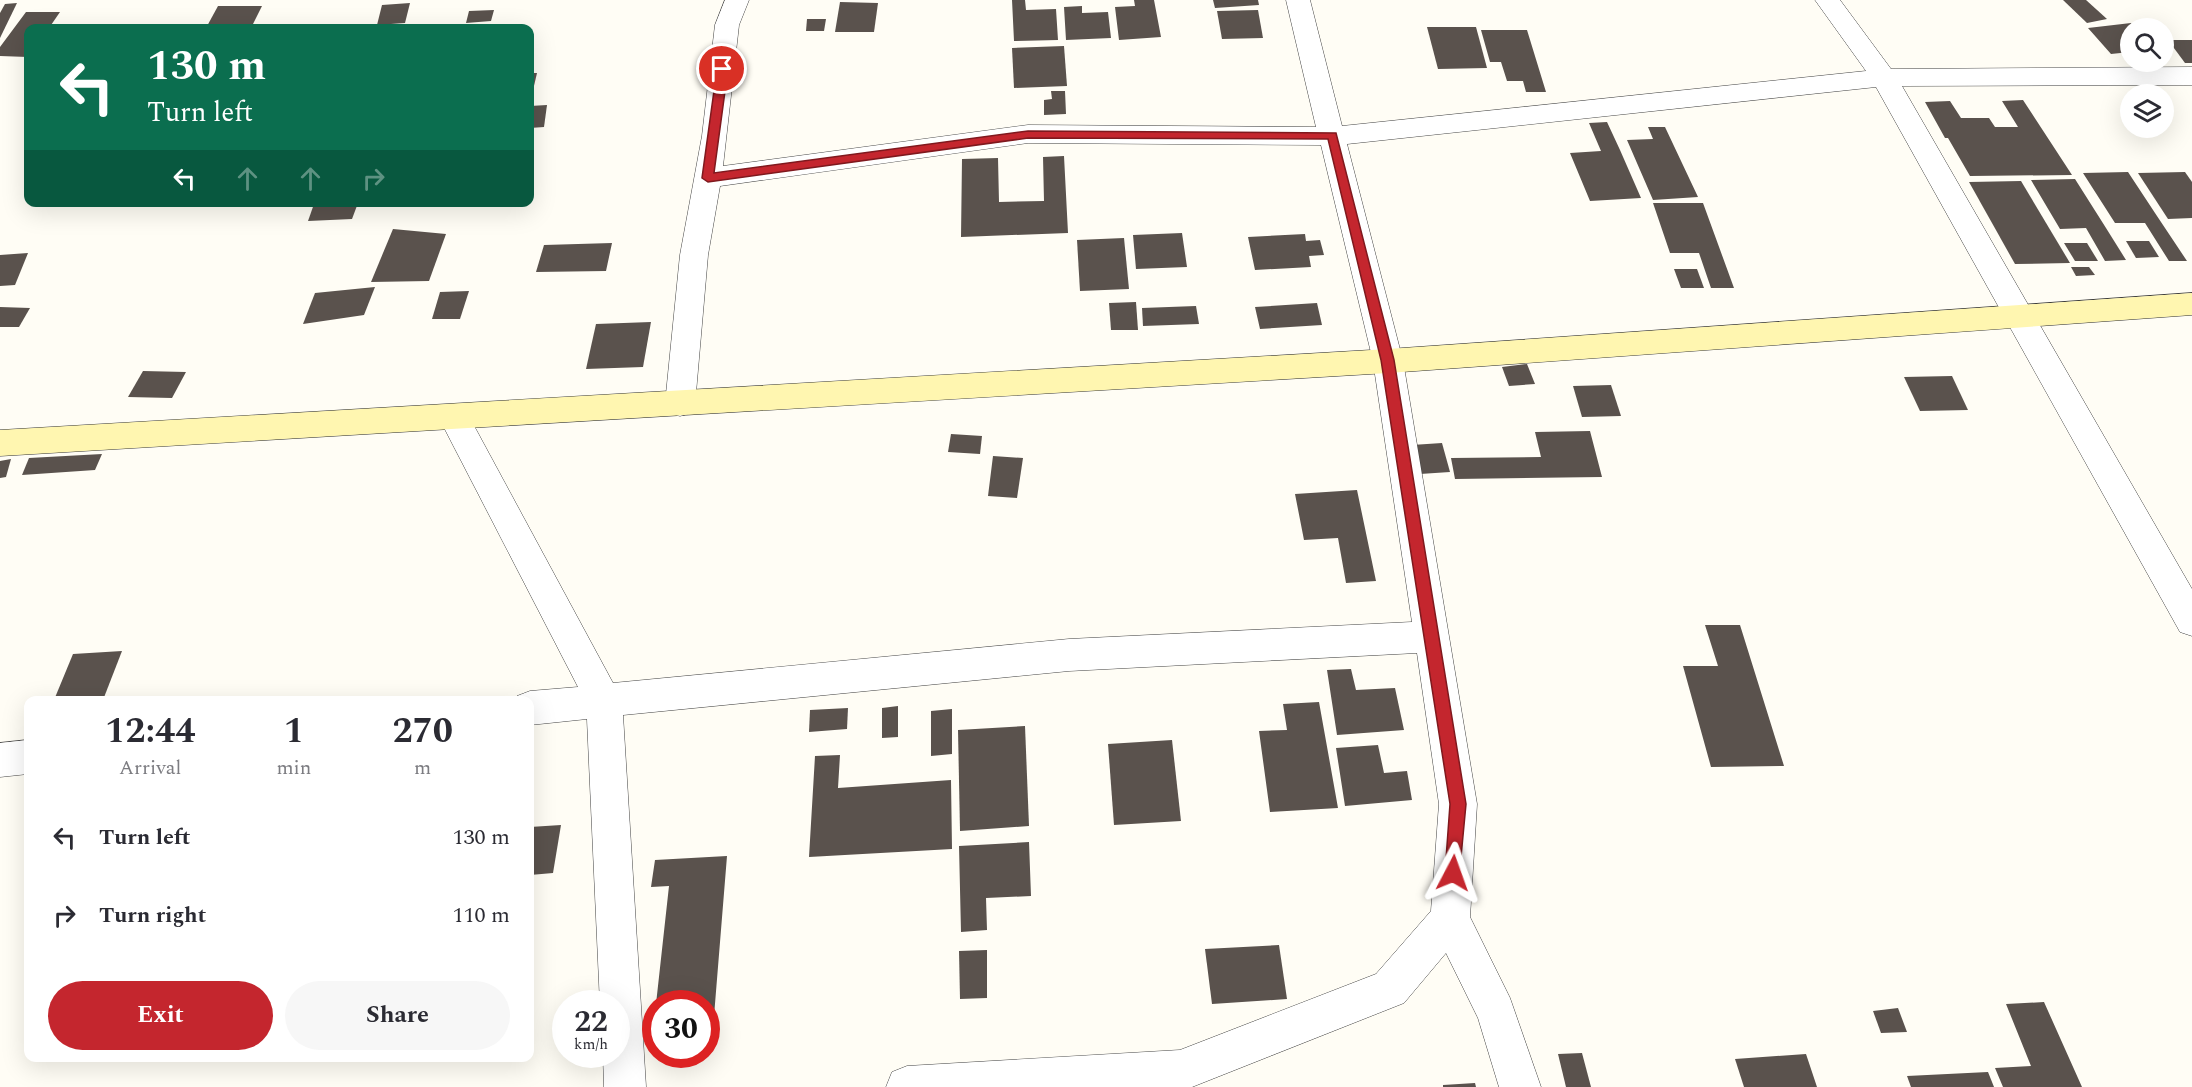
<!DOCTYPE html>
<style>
body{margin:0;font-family:Spectral,serif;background:#f7f7f7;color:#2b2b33;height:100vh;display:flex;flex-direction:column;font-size:22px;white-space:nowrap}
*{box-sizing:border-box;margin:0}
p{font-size:20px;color:#7c7c81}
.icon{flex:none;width:33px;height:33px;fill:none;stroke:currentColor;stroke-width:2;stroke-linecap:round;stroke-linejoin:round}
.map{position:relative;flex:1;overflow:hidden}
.panel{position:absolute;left:24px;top:696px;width:510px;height:366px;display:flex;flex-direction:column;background:#fff;border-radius:12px;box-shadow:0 6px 24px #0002}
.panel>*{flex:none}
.hud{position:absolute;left:24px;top:24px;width:510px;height:183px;border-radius:12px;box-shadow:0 6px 24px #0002;background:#0b6e4f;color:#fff;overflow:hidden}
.tools{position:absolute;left:2120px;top:18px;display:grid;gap:12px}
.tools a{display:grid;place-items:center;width:54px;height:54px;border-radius:50%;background:#fff;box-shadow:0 6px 24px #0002;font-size:30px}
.speed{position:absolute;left:552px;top:990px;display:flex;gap:12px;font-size:30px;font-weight:700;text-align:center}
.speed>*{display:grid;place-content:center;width:78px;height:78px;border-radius:50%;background:#fff;box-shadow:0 6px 24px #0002;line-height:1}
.speed small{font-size:15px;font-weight:400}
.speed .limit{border:9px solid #d22;background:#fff;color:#111}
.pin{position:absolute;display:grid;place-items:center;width:51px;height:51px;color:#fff;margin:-26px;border:3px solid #fff;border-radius:50%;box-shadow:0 2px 6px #0007}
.me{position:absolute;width:66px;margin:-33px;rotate:4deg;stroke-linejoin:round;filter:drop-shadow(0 0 4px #0008)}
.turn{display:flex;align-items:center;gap:21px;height:126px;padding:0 24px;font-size:27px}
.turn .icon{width:78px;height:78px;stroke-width:2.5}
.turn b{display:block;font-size:42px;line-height:51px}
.lanes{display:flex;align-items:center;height:57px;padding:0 24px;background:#0003;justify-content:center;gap:30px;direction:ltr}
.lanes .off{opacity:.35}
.eta{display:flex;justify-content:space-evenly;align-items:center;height:102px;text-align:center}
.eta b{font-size:36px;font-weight:700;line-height:42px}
.cta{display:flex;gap:12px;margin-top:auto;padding:12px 24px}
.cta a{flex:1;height:69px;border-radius:36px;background:#c4262e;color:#fff;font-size:24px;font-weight:700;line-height:69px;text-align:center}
.cta a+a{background:#f7f7f7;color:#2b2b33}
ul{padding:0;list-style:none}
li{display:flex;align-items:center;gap:18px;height:78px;padding:0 24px}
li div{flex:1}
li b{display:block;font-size:22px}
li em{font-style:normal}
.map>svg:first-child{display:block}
</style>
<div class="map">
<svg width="2192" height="1087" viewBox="0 0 2192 1087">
<rect width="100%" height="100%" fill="#fffdf5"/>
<!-- building -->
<g fill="#5a524d">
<polygon points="1012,0 1025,0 1026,10 1056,9 1058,40 1014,41"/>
<polygon points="1134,0 1154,0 1161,37 1119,40 1115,7 1135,6"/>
<polygon points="1213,0 1258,0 1259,5 1215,8"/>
<polygon points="2063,0 2086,0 2107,19 2087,23"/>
<polygon points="840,2 878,3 874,32 835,32"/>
<polygon points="17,3 0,38 0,13 5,4"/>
<polygon points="410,3 405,23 377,25 382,5"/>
<polygon points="218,6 262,6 251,28 206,28"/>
<polygon points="1082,6 1082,13 1108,12 1111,38 1066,40 1064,7"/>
<polygon points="494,10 491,21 466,23 469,11"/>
<polygon points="1258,10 1263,38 1222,39 1217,11"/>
<polygon points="26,12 60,12 49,28 28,28 28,57 0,56 0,47"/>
<polygon points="807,19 826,19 824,31 806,31"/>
<polygon points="2131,23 2136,28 2130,28 2130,52 2111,54 2088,28"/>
<polygon points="1427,27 1476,27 1487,68 1438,69"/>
<polygon points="1481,30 1527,30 1546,92 1526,92 1523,81 1507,81 1501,62 1490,62"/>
<polygon points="2168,40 2192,40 2192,63 2185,63"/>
<polygon points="1064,46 1067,86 1014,88 1012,48"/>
<polygon points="530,73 537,73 530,103"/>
<polygon points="1051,91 1065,91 1066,114 1044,115 1044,100 1052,99"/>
<polygon points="2023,100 2072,175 1970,176 1948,138 1945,138 1925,102 1950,101 1961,118 1989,118 1995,127 2018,127 2002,101"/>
<polygon points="547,105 544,127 530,128 530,106"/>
<polygon points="1607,122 1620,150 1641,198 1590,201 1570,153 1601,151 1589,123"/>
<polygon points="1648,127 1665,127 1698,197 1653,200 1627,140 1653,139"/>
<polygon points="1064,156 1068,233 961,237 962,159 998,158 999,202 1044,201 1043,157"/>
<polygon points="2128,172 2155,213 2187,261 2169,261 2145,223 2115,223 2083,173"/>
<polygon points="2185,172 2192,182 2192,218 2168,219 2138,173"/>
<polygon points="2075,179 2106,228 2126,260 2105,261 2086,228 2060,229 2031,180"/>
<polygon points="2021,181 2070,263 2015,264 1969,182"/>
<polygon points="358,203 352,219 308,221 314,204"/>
<polygon points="1653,203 1703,203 1734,288 1711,288 1699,253 1670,253"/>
<polygon points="393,229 446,234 429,281 371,282"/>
<polygon points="1182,233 1187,267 1136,269 1133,235"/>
<polygon points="1305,234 1306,241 1320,240 1324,255 1309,256 1311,267 1255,270 1248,237"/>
<polygon points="1124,238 1129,289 1080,291 1077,240"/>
<polygon points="2126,241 2149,241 2159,257 2136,258"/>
<polygon points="612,243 606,271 536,272 544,245"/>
<polygon points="2064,243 2087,243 2098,261 2075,261"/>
<polygon points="28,253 15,285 0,286 0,255"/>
<polygon points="2071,267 2089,267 2095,275 2076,276"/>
<polygon points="1674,269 1697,269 1704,288 1681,288"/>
<polygon points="375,287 364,315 303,324 315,293"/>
<polygon points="469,291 460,319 432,319 440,292"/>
<polygon points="1136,302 1138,330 1111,330 1109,303"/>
<polygon points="1317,303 1322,325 1260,329 1255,307"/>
<polygon points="1196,306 1199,324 1143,326 1142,308"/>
<polygon points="0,307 30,308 19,327 0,327"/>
<polygon points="651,322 643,367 586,369 596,324"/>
<polygon points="1527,364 1535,384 1509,386 1502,367"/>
<polygon points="143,371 186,372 172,398 128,397"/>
<polygon points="1952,376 1968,410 1920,411 1904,377"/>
<polygon points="1611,385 1621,416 1582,417 1573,386"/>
<polygon points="1590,431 1602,477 1455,479 1451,458 1541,457 1535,432"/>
<polygon points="951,434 982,436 980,454 948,452"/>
<polygon points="1442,443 1450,472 1420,474 1412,445"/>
<polygon points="102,454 95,470 22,475 29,458"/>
<polygon points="993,456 1023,458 1017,498 988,496"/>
<polygon points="11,459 6,477 0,478 0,461"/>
<polygon points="1357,490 1376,581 1346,583 1338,538 1304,540 1295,494"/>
<polygon points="1705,625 1740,625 1784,766 1711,767 1683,666 1718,666"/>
<polygon points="122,651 103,700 54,700 73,654"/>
<polygon points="1351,669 1356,690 1395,688 1404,730 1337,735 1327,670"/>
<polygon points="1319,702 1338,808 1270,812 1259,731 1287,730 1283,704"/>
<polygon points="898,706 898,737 882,738 882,708"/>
<polygon points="848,708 847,729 809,732 810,710"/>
<polygon points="952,709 952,754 931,756 931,711"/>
<polygon points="1025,726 1029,826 960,831 958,730"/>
<polygon points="1172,740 1181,821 1114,825 1108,744"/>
<polygon points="1378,745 1384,773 1407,771 1412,800 1345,806 1336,748"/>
<polygon points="840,755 838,788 951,780 952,849 809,857 815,756"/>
<polygon points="561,825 553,873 530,875 530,827"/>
<polygon points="1029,842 1031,896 986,898 987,930 961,932 959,846"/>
<polygon points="727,856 714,1016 706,1017 706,1004 656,1004 669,886 651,887 655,860"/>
<polygon points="1279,945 1287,999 1212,1004 1205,949"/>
<polygon points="987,950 987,998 960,999 959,951"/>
<polygon points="2044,1002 2082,1087 2003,1087 1995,1068 2031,1066 2006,1004"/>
<polygon points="1898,1008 1907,1032 1881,1033 1873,1011"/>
<polygon points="1582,1053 1591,1087 1566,1087 1558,1054"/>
<polygon points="1806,1054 1817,1087 1744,1087 1735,1059"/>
<polygon points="1988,1072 1994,1087 1911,1087 1907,1076"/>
<polygon points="1475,1083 1476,1087 1443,1087 1443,1085"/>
</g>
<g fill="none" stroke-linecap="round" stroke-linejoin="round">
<!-- street casing -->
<g stroke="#444" stroke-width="1">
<g id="street">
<polygon points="725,0 749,0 739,25 723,166 1028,125 1316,127 1286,0 1310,0 1342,126 1866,71 1815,0 1840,0 1891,69 2192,67 2192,85 1902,86 2192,589 2192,636 2180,632 1876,87 1347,144 1403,361 1477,804 1470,917 1510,998 1541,1087 1499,1087 1478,1018 1446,953 1404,1003 1192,1087 886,1087 892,1072 907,1066 1180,1050 1376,974 1431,911 1439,804 1417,653 1069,671 623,715 646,1087 604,1087 603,1054 616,1054 616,1004 600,1004 587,719 530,725 530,700 516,700 517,696 530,691 578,687 439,418 443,409 454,405 465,409 613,683 1069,639 1412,622 1373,361 1321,145 1028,143 720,186 708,255 695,404 691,413 680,416 669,413 665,404 680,255 702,136 715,25"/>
<polygon points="28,740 28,774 0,777 0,743"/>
</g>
</g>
<!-- secondary casing -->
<g stroke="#333" stroke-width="1">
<polygon id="secondary" points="2192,293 2192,315 1388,373 0,456 0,430 1388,349"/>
</g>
<!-- street -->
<use href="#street" fill="#fff" fill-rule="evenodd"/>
<!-- secondary -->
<use href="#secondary" fill="#fff6b0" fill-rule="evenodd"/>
</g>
<!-- route -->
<polygon fill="#c4262e" stroke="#7f191e" stroke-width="1.5" points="722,66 728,69 714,173 1028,131 1336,133 1394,360 1466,804 1459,878 1453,881 1447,878 1445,873 1450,804 1381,360 1328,139 1028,138 708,182 702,178 717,69"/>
</svg>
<div class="tools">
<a><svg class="icon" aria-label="search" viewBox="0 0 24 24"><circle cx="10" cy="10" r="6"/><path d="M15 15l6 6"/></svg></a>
<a><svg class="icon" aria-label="layers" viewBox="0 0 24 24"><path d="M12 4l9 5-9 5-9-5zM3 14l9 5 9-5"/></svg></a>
</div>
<div class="speed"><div>22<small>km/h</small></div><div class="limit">30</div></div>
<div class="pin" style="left:722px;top:69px;background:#d93025"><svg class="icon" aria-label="arrive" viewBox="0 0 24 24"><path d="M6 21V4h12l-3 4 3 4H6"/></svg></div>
<svg class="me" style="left:1453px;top:873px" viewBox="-20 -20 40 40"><path d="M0-17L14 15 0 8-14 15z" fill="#c4262e" stroke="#fff" stroke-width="4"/></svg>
<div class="hud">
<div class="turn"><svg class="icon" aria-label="left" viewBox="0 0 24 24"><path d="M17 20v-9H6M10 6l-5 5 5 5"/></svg><div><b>130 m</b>Turn left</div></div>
<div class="lanes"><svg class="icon" aria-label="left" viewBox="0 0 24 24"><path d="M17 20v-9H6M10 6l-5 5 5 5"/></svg><svg class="icon off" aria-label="ahead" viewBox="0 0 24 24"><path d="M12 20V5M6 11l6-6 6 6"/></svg><svg class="icon off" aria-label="ahead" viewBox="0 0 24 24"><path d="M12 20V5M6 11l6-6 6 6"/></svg><svg class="icon off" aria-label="right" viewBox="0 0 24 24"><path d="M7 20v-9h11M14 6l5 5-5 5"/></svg></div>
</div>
<section class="panel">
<div class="eta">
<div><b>12:44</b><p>Arrival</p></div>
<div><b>1</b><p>min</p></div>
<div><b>270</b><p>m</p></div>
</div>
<ul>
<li><svg class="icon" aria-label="left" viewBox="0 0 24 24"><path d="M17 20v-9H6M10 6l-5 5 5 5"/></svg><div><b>Turn left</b></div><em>130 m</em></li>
<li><svg class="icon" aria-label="right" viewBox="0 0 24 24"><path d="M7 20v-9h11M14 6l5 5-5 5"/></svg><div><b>Turn right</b></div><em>110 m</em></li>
</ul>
<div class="cta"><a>Exit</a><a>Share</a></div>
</section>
</div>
